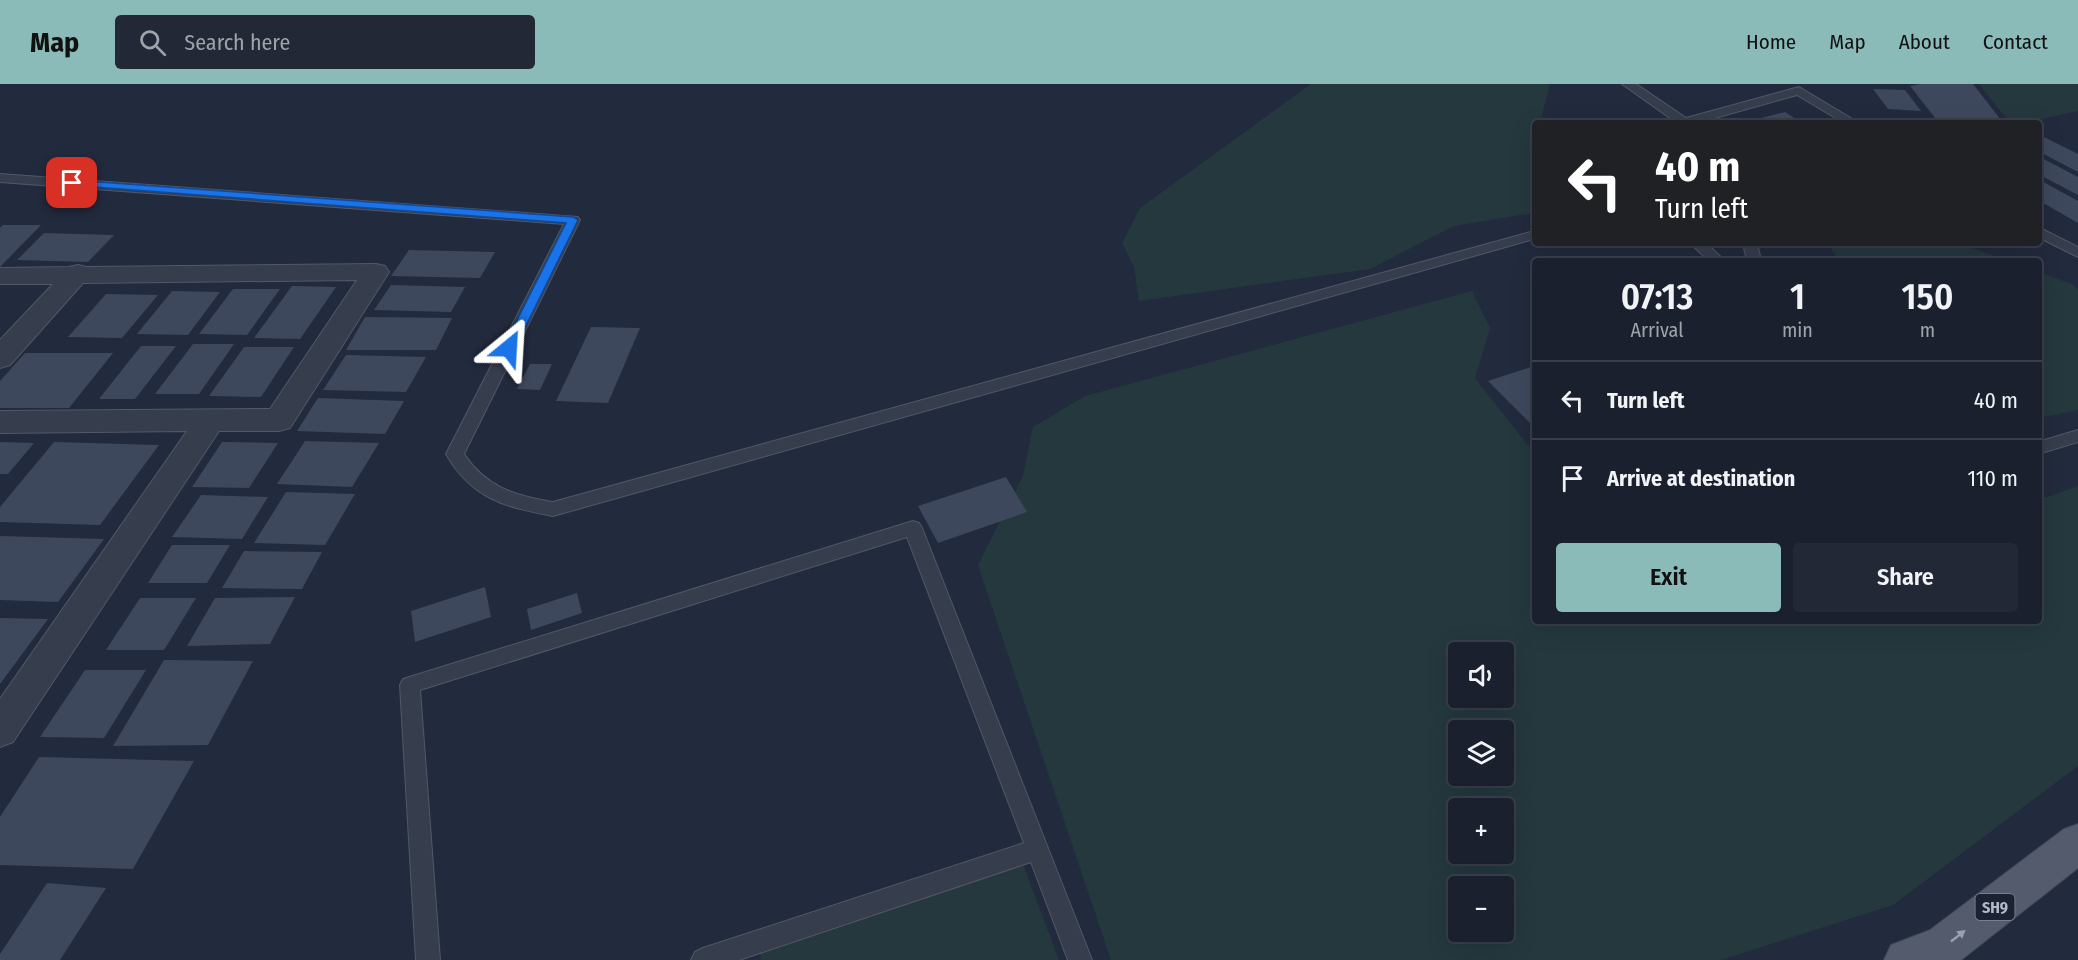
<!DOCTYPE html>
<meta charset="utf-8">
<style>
body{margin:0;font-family:"Fira Sans Condensed",sans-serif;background:#232836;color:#f1f3f6;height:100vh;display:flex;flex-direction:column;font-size:22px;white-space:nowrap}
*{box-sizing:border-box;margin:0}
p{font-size:20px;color:#9fa3aa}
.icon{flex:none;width:33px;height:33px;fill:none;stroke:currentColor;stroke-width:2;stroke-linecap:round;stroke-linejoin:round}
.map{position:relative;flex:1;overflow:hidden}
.drawer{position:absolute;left:1532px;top:174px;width:510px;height:366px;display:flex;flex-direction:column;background:#1a202e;border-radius:6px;box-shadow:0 6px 24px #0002,0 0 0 2px #383e4a}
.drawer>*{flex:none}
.guide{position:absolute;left:1532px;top:36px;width:510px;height:126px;border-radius:6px;box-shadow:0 6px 24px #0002,0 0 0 2px #383e4a;background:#202124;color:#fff;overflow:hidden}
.buttons{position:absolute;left:1448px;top:558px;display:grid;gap:12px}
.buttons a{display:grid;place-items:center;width:66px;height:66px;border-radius:6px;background:#1a202e;box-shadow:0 6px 24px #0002,0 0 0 2px #383e4a;font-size:30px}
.pin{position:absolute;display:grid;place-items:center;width:51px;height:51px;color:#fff;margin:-26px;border-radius:12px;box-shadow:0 3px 9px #0006}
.me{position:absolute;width:66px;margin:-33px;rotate:27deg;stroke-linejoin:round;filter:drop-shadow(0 0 4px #0008)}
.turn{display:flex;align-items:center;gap:21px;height:126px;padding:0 24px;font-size:27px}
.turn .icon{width:78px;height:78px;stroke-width:2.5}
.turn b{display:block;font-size:42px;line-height:51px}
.eta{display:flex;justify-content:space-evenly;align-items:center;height:102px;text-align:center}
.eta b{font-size:36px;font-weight:600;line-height:42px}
.primary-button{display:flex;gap:12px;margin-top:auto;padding:12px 24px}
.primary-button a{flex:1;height:69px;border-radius:6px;background:#8bbbb9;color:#111;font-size:24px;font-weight:600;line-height:69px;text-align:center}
.primary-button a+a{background:#232836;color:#f1f3f6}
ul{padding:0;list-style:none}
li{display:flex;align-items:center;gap:18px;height:78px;padding:0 24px;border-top:2px solid #383e4a}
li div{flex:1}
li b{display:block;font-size:22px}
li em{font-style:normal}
header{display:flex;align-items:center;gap:36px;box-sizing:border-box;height:84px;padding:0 30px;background:#8bbbb9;color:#111}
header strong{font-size:28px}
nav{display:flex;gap:33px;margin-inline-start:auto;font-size:21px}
.search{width:420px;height:54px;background:#232836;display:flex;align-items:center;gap:15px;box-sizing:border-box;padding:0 21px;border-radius:6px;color:#9fa3aa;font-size:22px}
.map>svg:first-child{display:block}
</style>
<header>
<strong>Map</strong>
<div class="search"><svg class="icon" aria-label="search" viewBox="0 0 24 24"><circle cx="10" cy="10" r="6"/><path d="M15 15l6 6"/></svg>Search here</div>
<nav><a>Home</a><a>Map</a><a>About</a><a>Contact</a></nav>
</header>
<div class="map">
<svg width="2078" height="876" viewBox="0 0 2078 876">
<rect width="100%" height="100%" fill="#222a3d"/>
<!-- green -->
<g fill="#24383e" fill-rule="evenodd">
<polygon points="1311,0 1550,0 1540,39 1534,39 1534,129 1454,142 1370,185 1139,217 1134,183 1122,159 1140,124"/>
<polygon points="1979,0 2078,0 2078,27 2023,39 2010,39"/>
<polygon points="1831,159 1958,159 2008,177 1839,177 1832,166"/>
<polygon points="2039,188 2072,200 2078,205 2078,326 2039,334"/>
<path d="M1472,207L1490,244L1475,294L1534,369V537H2038L2039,413H2047L2078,402V682L1893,821L1721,876H1111L978,481L1023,392L1033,343L1085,312ZM1458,568H1503V614H1458ZM1458,646H1503V692H1458ZM1458,724H1503V770H1458ZM1458,802H1503V848H1458Z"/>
<polygon points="1023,780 1059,876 761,876 760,869"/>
</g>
<!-- building -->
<g fill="#3e485c">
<polygon points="1920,0 1973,0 2001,36 1989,39 1939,39 1910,2"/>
<polygon points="1873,5 1905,6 1921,27 1888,25"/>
<polygon points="1785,28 1802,39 1745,39 1745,38"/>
<polygon points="2038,50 2078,70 2078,88 2038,67"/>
<polygon points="2038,72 2078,93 2078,111 2038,90"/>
<polygon points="2038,95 2078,117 2078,139 2038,116"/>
<polygon points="3,141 41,141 0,183 0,144"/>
<polygon points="44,149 114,151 88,178 17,176"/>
<polygon points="409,166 495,168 480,194 391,192"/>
<polygon points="391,201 465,203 451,228 374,226"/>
<polygon points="292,202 336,203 300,255 254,254"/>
<polygon points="233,205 280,205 247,251 199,250"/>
<polygon points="172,207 220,208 188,251 137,250"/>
<polygon points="106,210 158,211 122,254 68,253"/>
<polygon points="365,233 452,234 436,266 346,266"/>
<polygon points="591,243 640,244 608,319 556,317"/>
<polygon points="193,260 234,260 199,310 155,310"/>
<polygon points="141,262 176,262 135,315 99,315"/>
<polygon points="244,263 294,263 261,313 209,312"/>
<polygon points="25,269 113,269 69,324 0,324 0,297"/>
<polygon points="346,271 426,273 406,308 323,306"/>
<polygon points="530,280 552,280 540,306 517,305"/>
<polygon points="1534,282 1534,343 1488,297"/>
<polygon points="318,314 404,317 385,350 297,347"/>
<polygon points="305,357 379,359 352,403 277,400"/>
<polygon points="0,358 34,359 8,390 0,390"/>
<polygon points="54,358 159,361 100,441 0,438 0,423"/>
<polygon points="222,358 278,359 249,404 192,403"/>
<polygon points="1006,393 1027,428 938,459 918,422"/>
<polygon points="286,408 355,410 325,461 254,459"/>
<polygon points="201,411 268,413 242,455 172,453"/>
<polygon points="0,452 104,455 58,518 0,516"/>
<polygon points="172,461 230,461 207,499 148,499"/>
<polygon points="244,467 322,468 302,505 222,504"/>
<polygon points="485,503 491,533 415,558 411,527"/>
<polygon points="577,509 582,529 531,546 527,525"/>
<polygon points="295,513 270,560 187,562 215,514"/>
<polygon points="140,514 196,514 164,566 106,566"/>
<polygon points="0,534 48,535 0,600"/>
<polygon points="164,576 253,577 208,661 113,662"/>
<polygon points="85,586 146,586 104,654 40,653"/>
<polygon points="39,673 194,677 133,785 0,781 0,733"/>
<polygon points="47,799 106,804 60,876 0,876 0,870"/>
</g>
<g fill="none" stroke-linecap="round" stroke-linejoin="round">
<!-- lane casing -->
<g stroke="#515867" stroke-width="2">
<g id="lane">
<polygon points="1622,0 1636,0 1686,34 1799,3 1859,39 1844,39 1797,11 1697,39 1677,39"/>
<path d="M0,90L578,133L580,136L464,370C486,403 515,412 553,418L1534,147V155L553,432C505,423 472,415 446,370L564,140L0,98Z"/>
<polygon points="2038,143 2078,163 2078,173 2038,153"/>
<polygon points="1690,159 1706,159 1725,177 1709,177"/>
<polygon points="1743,159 1757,159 1761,177 1747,177"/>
<polygon points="2078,346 2078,358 2038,370 2038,358"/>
<polygon points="913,437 919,439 922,444 1092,876 1068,876 1031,778 739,876 691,876 695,868 703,864 1024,759 907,453 420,606 440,876 416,876 400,601 403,595"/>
</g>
</g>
<!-- street casing -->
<g stroke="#515867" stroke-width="2">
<polygon id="street" points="376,180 385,182 389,188 290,344 279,347 219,347 13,658 0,663 0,615 187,347 0,349 0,327 270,325 357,196 83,199 10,281 0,284 0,256 53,200 0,200 0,184 69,183 78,181 86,183"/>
</g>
<!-- primary casing -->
<g stroke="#3f4655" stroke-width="2">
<polygon id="primary" points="2078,740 2078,784 1961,876 1884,876 1891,861 1930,846 2064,745"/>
</g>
<!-- lane -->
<use href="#lane" fill="#363d4d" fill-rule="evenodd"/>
<!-- street -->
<use href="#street" fill="#363d4d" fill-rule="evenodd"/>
<!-- primary -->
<use href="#primary" fill="#545b6d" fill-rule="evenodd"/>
</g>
<!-- one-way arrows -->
<defs><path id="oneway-solid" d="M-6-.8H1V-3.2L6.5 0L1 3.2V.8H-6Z" transform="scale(1.5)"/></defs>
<use fill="#9aa1b1" href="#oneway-solid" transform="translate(1958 852) rotate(-38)"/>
<!-- route -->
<polygon fill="#1a73e8" stroke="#114b97" stroke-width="1.5" points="72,96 573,133 578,136 515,264 509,267 503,264 566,139 68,101 68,97"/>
<g text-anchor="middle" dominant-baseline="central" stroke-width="6" stroke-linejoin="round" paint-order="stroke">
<!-- shield labels -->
<rect fill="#1b2231" stroke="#848b9b" stroke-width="1.5" x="1975.5" y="810" width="39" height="26" rx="4.5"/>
<g font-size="16" font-weight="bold" fill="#b1b8c8">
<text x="1995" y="823">SH9</text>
</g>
</g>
</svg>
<div class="buttons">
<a><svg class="icon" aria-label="sound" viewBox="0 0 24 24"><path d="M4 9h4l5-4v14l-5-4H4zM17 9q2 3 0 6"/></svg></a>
<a><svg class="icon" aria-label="layers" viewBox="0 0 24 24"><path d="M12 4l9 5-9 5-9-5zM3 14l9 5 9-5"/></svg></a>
<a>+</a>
<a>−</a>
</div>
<div class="pin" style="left:72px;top:99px;background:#d93025"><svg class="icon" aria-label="arrive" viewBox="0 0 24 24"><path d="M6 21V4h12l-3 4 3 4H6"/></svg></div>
<svg class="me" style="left:509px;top:264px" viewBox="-20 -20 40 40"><path d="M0-17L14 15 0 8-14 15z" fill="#1a73e8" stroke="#fff" stroke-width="4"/></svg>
<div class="guide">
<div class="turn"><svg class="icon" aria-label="left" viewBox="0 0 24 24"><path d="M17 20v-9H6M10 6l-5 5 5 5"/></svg><div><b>40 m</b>Turn left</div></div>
</div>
<section class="drawer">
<div class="eta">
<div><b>07:13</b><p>Arrival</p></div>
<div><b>1</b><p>min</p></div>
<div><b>150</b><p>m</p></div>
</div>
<ul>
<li><svg class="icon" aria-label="left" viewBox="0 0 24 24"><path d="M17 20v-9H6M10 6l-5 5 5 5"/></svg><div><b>Turn left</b></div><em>40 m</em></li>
<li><svg class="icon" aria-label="arrive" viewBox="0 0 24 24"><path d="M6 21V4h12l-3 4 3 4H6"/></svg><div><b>Arrive at destination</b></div><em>110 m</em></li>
</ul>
<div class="primary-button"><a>Exit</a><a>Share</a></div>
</section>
</div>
